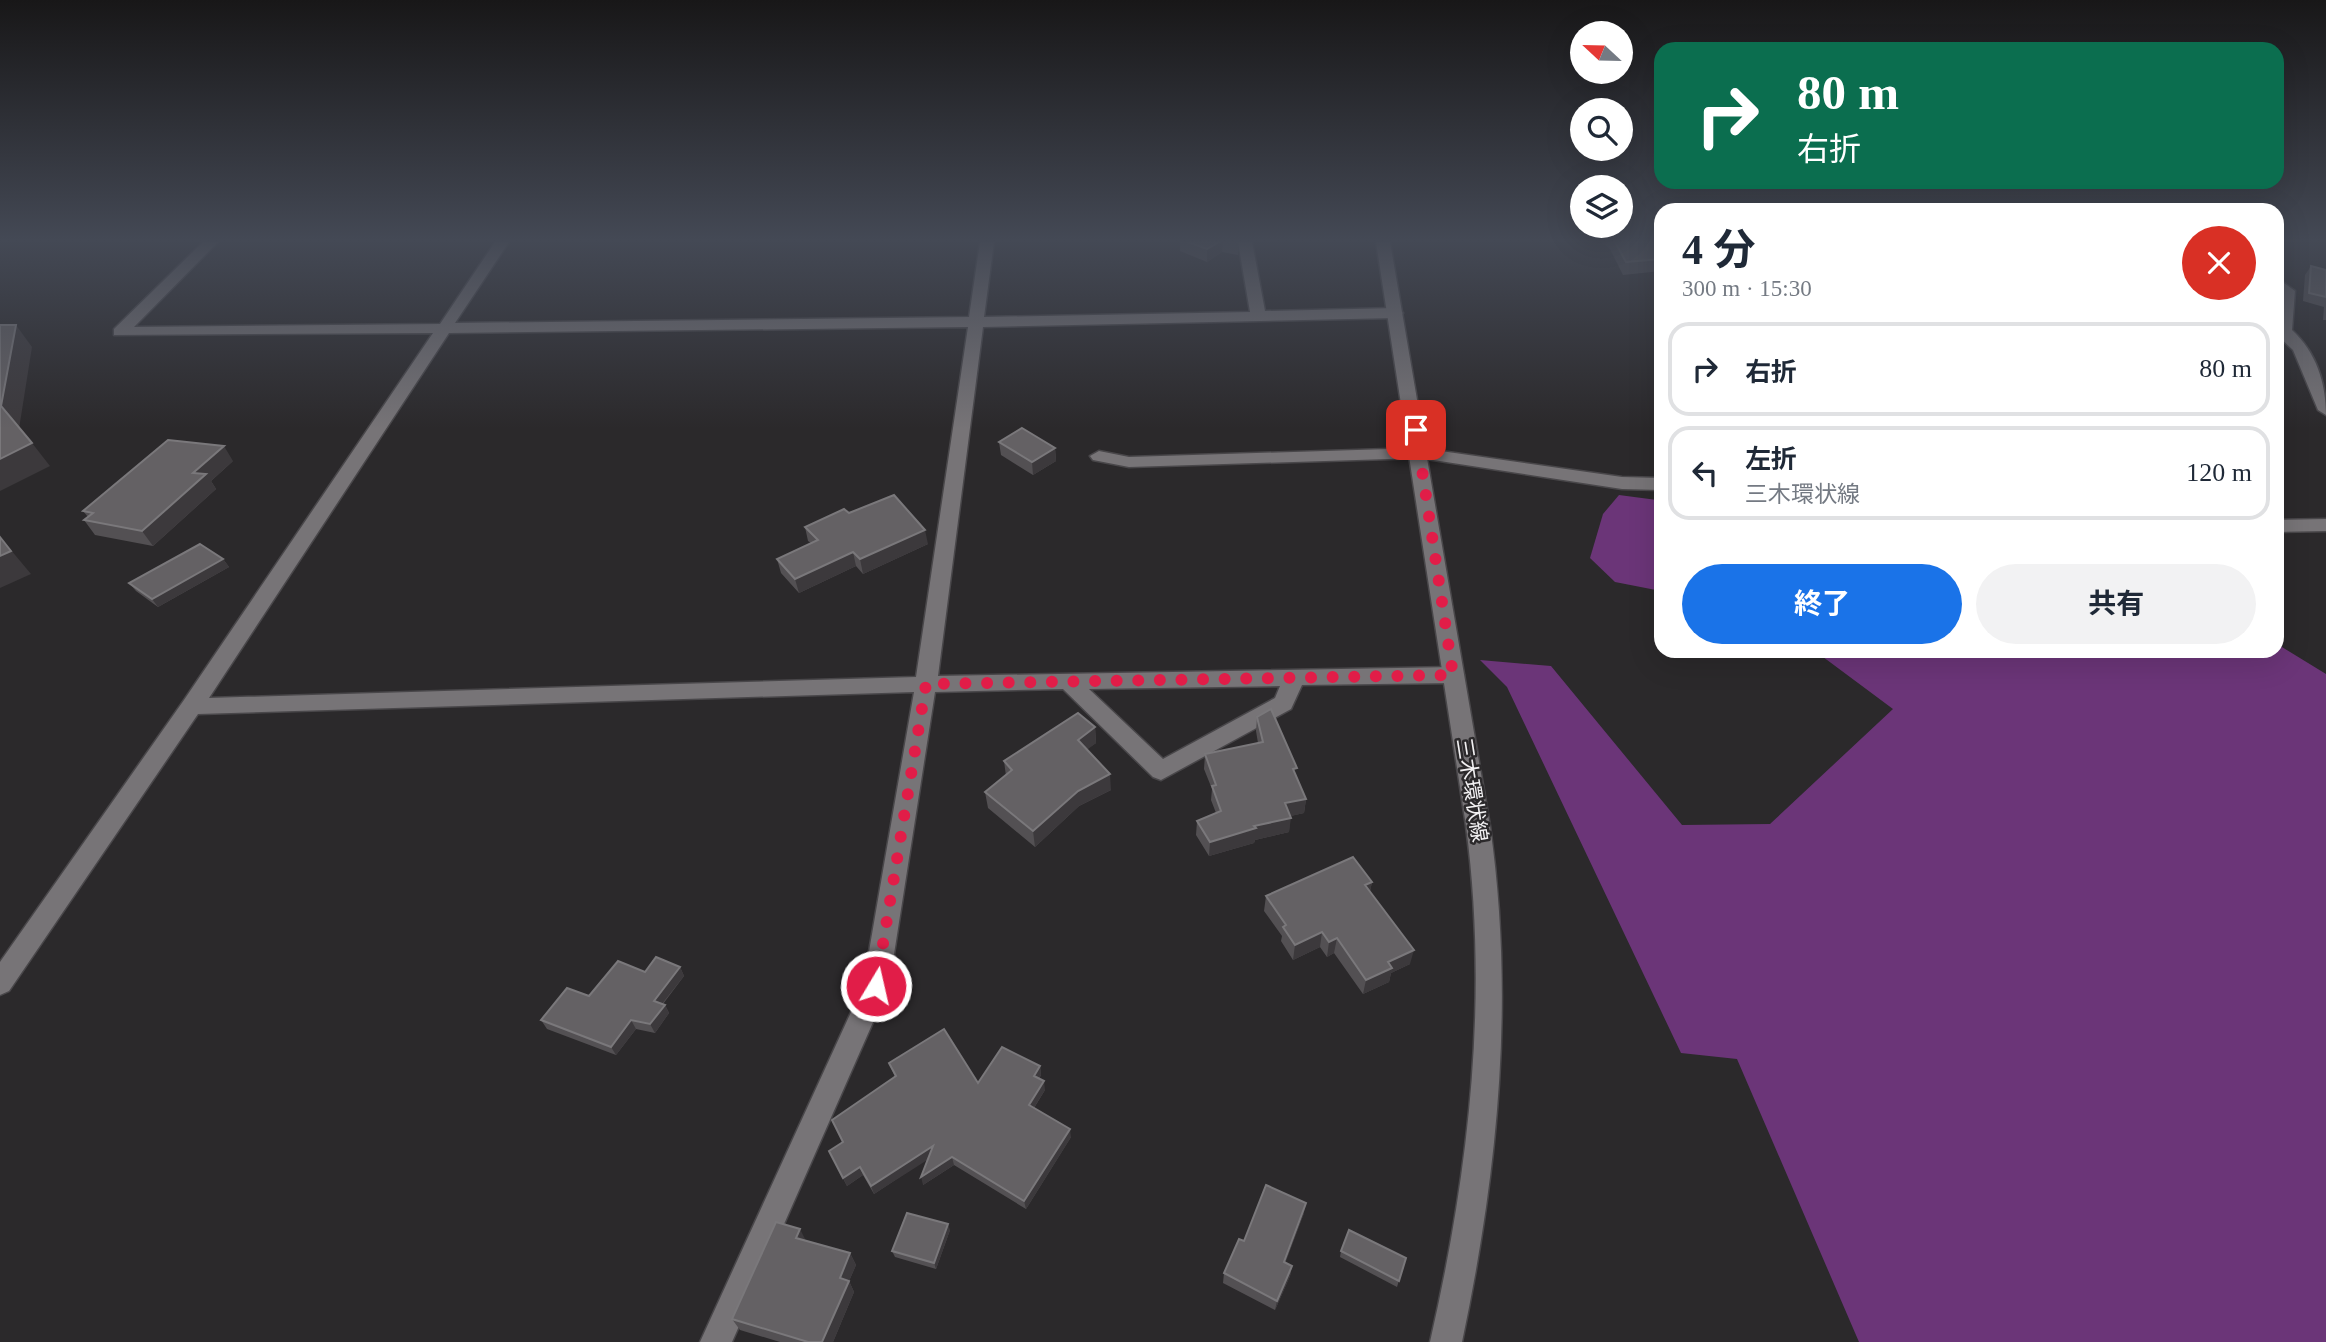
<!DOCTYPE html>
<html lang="ja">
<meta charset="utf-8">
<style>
body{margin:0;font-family:"Times New Roman","Noto Sans JP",serif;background:#f2f2f3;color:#1f2937;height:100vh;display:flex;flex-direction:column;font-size:26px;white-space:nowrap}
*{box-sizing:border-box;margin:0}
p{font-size:23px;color:#747a83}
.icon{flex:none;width:38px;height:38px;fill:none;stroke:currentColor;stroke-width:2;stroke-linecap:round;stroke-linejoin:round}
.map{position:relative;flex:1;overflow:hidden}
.panel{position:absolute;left:1654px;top:203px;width:630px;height:455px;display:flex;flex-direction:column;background:#fff;border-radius:21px;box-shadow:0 7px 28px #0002}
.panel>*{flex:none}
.hud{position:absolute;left:1654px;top:42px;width:630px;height:147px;border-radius:21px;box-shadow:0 7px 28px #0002;background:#0b6e4f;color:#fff;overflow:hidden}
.needle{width:46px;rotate:292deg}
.tools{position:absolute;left:1570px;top:21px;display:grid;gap:14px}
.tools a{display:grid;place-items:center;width:63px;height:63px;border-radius:50%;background:#fff;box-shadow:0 7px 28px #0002;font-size:35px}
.pin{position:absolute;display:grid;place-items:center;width:60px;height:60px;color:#fff;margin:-30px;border-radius:14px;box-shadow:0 4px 10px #0006}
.me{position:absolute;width:77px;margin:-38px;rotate:9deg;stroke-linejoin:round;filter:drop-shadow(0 0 5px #0008)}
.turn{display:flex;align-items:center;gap:24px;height:147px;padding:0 28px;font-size:32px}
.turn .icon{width:91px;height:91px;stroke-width:2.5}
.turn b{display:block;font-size:49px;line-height:60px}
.round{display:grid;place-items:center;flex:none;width:74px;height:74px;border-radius:37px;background:#f2f2f3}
.headline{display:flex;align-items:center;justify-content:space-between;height:119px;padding:0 28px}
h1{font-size:42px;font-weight:700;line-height:52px}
.primary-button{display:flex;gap:14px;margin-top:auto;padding:14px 28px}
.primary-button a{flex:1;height:80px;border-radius:42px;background:#1a73e8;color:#fff;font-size:28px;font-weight:700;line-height:80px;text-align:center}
.primary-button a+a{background:#f2f2f3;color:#1f2937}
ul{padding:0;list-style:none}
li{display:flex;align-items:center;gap:21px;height:94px;margin:0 14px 10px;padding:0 14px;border:4px solid #e0e1e3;border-radius:21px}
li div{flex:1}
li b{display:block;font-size:26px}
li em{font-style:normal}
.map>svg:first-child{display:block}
</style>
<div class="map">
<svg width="2326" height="1342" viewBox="0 0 2326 1342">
<rect width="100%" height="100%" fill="#2b292b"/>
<!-- green -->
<g fill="#6b3578">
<polygon points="1619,495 1657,500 1661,504 1661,591 1615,582 1590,558 1603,514"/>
<polygon points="2277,644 2326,674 2326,1342 1859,1342 1737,1059 1681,1053 1507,687 1480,660 1551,666 1682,825 1770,824 1893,709 1815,651 2277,651"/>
</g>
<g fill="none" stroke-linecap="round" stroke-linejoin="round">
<!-- street casing -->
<g stroke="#49474a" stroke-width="3">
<g id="street">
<path d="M203,242H218L134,327L440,324L495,242H509L455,323L969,317L980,242H994L984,317L1250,312L1238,242H1252L1265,311L1395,308L1403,313L1395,318L983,327L938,676L1453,667L1460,670L1464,675L1460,680L1453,683L1302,685L1291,709L1161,780L1153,777L1063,689L935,692L889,986L732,1342H700L863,986L914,692L198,714L9,991L0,995V962L184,700L433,333L114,335V329ZM968,327L916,677L209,698L449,333ZM1280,686L1275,698L1163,759L1089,689Z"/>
<path d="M2277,278L2295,291L2292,330C2316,352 2326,383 2326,415L2318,410L2293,350L2277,335L2280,292L2277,289Z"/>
<polygon points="1420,448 1622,477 1661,478 1661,490 1622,489 1420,458 1129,467 1093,460 1090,456 1099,451 1129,457"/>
<polygon points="2326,519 2326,531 2277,532 2277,520"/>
</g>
</g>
<!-- secondary casing -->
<g stroke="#49474a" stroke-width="3">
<path id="secondary" d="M1376,242H1390L1490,826C1515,1000 1498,1171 1462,1342H1430C1469,1172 1489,1000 1466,826Z"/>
</g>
<!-- street -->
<use href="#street" fill="#777477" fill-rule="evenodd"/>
<!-- secondary -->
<use href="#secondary" fill="#777477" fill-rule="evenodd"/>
</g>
<!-- wall -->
<g fill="#535053">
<polygon points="1177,242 1238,242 1238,255 1222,252 1207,262 1180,251 1180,243"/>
<polygon points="1601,242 1661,242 1661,271 1623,275 1610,249"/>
<polygon points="2311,266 2326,270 2326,320 2323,320 2324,307 2303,301 2305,275"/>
<polygon points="999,442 1055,448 1056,461 1033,475 1001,455"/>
<polygon points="233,461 211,481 216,489 153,546 95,535 84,520 88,517 83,511"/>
<polygon points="849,513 928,544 863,574 856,566 799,593 781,573 777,559 811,543 808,541 805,527"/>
<polygon points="223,559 229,567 158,607 136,591 129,583"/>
<polygon points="1257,717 1296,775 1306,799 1304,813 1290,816 1289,832 1255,840 1254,843 1209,856 1196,835 1197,821 1216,813 1211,800 1212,789 1204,769 1205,754 1258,743 1256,731"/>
<polygon points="1095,727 1096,743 1087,749 1111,790 1079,806 1035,847 988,808 985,792 1006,776 1004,761"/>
<polygon points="1372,882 1370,891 1410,964 1391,973 1389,982 1363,994 1334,953 1327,957 1320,947 1293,960 1281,941 1282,936 1264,911 1266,896"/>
<polygon points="680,967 684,976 663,1004 665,1005 669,1013 655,1033 636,1029 616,1055 547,1029 541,1020 589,996 645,972"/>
<polygon points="889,1063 978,1083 1040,1066 1041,1075 1039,1079 1045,1090 1034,1108 1071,1137 1026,1209 954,1165 923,1185 927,1159 874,1194 863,1175 847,1186 829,1151 843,1142 832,1120 895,1077"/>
<polygon points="1304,1213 1285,1263 1292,1266 1290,1276 1275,1310 1223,1283 1224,1273 1244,1241"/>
<polygon points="950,1230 936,1269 895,1257 892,1251"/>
<polygon points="806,1241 850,1253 856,1265 849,1281 854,1292 833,1342 780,1342 740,1330 732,1319"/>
<polygon points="1341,1251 1406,1258 1397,1287 1340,1257"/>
</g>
<!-- shaded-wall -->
<g fill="#3c393c">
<polygon points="1219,242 1223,242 1222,252 1207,262 1207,249"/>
<polygon points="16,325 32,347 19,429 1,406"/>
<polygon points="32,443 50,466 0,491 0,459"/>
<polygon points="224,446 233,461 211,481 216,489 153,546 142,531 193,473"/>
<polygon points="1055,448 1056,461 1033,475 1032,462"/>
<polygon points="925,530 928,544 863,574 860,559"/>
<polygon points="0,537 31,574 0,588"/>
<polygon points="853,552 856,566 799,593 795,579"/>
<polygon points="223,559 229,567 158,607 152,599"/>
<polygon points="1095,727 1096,743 1079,756 1078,740"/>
<polygon points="1110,774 1111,790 1079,806 1035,847 1033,831 1078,791"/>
<polygon points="1306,799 1304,813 1283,818 1285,803"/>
<polygon points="1291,818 1289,832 1255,840 1254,843 1209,856 1210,842 1254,826"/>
<polygon points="1372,882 1369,897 1365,885"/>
<polygon points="1322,932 1320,947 1293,960 1295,945"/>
<polygon points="1337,938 1334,953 1327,957 1329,942"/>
<polygon points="1414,950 1410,964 1391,973 1389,982 1363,994 1366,980 1388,962"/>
<polygon points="680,967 684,976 658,1009 654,1001"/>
<polygon points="665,1005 669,1013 655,1033 650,1024"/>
<polygon points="631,1020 636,1029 616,1055 611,1047"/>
<polygon points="1040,1066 1041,1075 1035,1085 1034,1076"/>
<polygon points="1044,1081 1045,1090 1030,1114 1029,1105"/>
<polygon points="1070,1129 1071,1137 1026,1209 1024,1201"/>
<polygon points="933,1146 935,1155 874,1194 871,1186"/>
<polygon points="952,1157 954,1165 923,1185 921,1177"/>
<polygon points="860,1167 863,1175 847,1186 843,1178"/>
<polygon points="1306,1203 1304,1213 1282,1272 1284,1262"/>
<polygon points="948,1224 950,1230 936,1269 934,1263"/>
<polygon points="800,1229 806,1241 796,1238"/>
<polygon points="850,1253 856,1265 849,1281 854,1292 833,1342 822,1342 840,1278"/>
<polygon points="1292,1266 1290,1276 1275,1310 1277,1301"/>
</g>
<!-- building -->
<g fill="#646164" stroke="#7a787b" stroke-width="2">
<polygon points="1188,242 1219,242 1207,249"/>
<polygon points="1615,242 1661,242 1661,259 1626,262"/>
<polygon points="2311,266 2326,270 2326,297 2309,293"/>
<polygon points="0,325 16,325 1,406 32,443 0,459"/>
<polygon points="1022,428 1055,448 1032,462 999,442"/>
<polygon points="168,440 224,446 193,473 206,474 142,531 84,520 93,513 83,511"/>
<polygon points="894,495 925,530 860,559 853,552 795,579 777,559 818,540 805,527 844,509 849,513"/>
<polygon points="0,537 11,551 0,556"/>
<polygon points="200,544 223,559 152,599 129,583"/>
<polygon points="1271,709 1297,768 1293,769 1306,799 1285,803 1291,818 1254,826 1256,828 1210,842 1197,821 1221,811 1212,786 1216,785 1205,754 1263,742 1257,717"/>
<polygon points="1078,713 1095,727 1078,740 1110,774 1078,791 1033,831 985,792 1012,770 1004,761"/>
<polygon points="1353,857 1372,882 1365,885 1414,950 1388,962 1392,968 1366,980 1337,938 1329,942 1322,932 1295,945 1283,927 1286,925 1266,896"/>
<polygon points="656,957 680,967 654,1001 665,1005 650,1024 631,1020 611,1047 541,1020 567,988 589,996 618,961 645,972"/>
<polygon points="944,1029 978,1083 1002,1047 1040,1066 1034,1076 1044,1081 1029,1105 1070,1129 1024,1201 952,1157 921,1177 933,1146 871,1186 860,1167 843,1178 829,1151 843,1142 832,1120 896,1076 889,1063"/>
<polygon points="1266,1185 1306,1203 1284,1262 1292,1266 1277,1301 1224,1273 1239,1239 1244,1241"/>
<polygon points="907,1213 948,1224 934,1263 892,1251"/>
<polygon points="776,1222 800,1229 796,1238 850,1253 840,1278 849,1281 822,1342 808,1342 732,1319"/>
<polygon points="1349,1230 1406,1258 1399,1281 1341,1251"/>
</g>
<!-- sky -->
<linearGradient id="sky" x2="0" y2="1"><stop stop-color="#181718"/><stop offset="0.56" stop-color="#444955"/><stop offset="1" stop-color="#444955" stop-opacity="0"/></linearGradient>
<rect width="2326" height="429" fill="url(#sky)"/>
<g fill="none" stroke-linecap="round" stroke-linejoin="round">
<!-- route -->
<polyline stroke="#e11d48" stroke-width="12" stroke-dasharray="0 21.6" points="876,986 926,684 1453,675 1416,430"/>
</g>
<g text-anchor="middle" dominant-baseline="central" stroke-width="5" stroke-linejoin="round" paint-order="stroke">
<!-- street labels -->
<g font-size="21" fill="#f2f1f3" stroke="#2b292b">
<text transform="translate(1472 790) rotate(81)">三木環状線</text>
</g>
</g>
</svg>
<div class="tools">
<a><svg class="needle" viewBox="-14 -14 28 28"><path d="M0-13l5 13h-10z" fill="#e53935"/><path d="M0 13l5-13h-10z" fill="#747a83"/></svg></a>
<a><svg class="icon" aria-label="search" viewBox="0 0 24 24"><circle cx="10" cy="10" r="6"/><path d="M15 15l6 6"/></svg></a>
<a><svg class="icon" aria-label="layers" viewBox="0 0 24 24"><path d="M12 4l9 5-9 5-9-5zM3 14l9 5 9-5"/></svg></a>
</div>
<div class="pin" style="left:1416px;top:430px;background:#d93025"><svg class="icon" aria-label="arrive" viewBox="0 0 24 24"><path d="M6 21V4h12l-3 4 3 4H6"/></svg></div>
<svg class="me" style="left:876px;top:986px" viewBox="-20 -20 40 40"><circle r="17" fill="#e11d48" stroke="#fff" stroke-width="3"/><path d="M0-11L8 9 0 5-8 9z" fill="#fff"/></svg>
<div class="hud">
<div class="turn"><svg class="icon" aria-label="right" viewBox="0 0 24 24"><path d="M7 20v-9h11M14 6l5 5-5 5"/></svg><div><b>80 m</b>右折</div></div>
</div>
<section class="panel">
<div class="headline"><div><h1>4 分</h1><p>300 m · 15:30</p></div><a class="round" style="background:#d93025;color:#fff"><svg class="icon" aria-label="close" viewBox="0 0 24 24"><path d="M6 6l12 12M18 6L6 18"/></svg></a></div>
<ul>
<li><svg class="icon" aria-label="right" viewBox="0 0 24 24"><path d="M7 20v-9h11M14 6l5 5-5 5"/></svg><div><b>右折</b></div><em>80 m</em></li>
<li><svg class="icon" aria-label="left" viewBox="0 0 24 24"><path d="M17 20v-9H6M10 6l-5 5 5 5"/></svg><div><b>左折</b><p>三木環状線</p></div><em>120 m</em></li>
</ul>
<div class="primary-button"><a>終了</a><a>共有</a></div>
</section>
</div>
